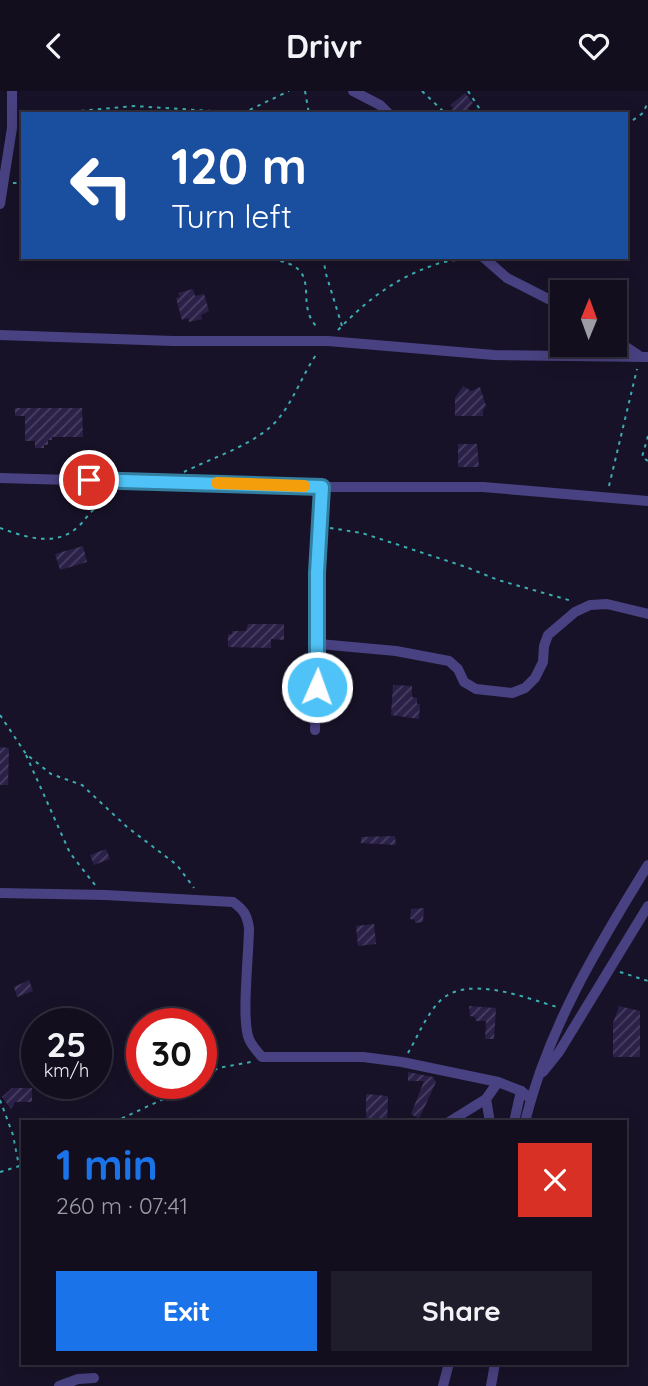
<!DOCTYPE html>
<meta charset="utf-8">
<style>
body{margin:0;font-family:Quicksand,sans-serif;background:#1f1c2b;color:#f1f3f6;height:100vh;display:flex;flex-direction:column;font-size:26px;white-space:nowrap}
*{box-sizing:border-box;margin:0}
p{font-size:23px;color:#9c9ca4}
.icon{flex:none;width:38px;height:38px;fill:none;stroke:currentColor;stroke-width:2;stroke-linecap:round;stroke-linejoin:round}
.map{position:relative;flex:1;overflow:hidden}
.side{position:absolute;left:21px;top:1029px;width:606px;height:245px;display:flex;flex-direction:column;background:#120e1e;border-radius:0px;box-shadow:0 4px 18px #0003,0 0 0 2px #312e3c}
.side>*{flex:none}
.hud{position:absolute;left:21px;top:21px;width:607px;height:147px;border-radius:0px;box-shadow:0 4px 18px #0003,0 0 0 2px #312e3c;background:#1a4fa0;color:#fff;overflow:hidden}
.needle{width:46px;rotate:1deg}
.fabs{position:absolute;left:550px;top:189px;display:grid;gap:14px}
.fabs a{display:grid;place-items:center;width:77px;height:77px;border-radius:0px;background:#120e1e;box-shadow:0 4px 18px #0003,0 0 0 2px #312e3c;font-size:35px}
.speed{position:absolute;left:21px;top:917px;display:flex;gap:14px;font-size:35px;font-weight:700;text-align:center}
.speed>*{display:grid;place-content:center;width:91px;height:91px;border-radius:50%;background:#120e1e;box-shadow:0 4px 18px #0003,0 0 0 2px #312e3c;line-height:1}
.speed small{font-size:18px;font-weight:400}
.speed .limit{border:10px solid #d22;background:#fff;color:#111}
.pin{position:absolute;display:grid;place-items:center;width:60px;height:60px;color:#fff;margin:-30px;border:4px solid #fff;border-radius:50%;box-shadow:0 2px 7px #0007}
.me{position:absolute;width:77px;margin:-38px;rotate:2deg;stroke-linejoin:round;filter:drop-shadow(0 0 5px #0008)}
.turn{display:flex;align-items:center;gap:24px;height:147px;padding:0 35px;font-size:32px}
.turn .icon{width:91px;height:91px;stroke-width:2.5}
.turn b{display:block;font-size:49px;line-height:60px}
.round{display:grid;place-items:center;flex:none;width:74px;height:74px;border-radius:0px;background:#1f1c2b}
.overview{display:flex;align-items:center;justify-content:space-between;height:119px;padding:0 35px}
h1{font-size:42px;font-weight:800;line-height:52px;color:#1a73e8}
.cta{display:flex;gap:14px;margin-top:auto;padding:14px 35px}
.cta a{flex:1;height:80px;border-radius:0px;background:#1a73e8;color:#fff;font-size:28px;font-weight:800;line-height:80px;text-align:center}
.cta a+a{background:#1f1c2b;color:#f1f3f6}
header{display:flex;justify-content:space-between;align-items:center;height:91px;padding:0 35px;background:#120e1e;font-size:32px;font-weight:800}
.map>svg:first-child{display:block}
</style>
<header><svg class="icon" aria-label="back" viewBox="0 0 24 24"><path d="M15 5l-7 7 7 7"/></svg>Drivr<svg class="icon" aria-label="heart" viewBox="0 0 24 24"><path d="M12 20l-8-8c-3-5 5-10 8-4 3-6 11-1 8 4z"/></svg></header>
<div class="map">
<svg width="648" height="1295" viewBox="0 0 648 1295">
<defs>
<pattern id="building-hatch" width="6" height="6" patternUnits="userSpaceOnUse" patternTransform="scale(1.75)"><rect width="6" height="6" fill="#2b2047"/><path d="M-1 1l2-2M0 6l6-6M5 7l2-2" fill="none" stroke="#494062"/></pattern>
</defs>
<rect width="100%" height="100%" fill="#181228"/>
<!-- building -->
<g fill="url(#building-hatch)">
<polygon points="465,2 473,12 468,17 473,23 447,23 453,17 450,14"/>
<polygon points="193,198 195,205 204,203 209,220 201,224 202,228 189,231 188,227 182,229 176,207 180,206 178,202"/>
<polygon points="463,295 471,300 480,296 486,315 483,319 483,325 455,325 455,307"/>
<polygon points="15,317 82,317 83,346 52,346 52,349 48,349 48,354 44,354 44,357 35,357 35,350 25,350 25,325 15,325"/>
<polygon points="458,353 477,353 479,376 458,376"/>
<polygon points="83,455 87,471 60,479 55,463"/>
<polygon points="248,533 284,533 284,549 271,548 271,557 228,556 228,543 232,543 232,540 246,540"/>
<polygon points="393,594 412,595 412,606 417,607 417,613 420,613 419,628 391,624"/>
<polygon points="0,656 9,657 8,694 0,694"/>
<polygon points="395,745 396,754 361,752 361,746"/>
<polygon points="106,758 110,768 94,774 90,764"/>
<polygon points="424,817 423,831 415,832 415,829 410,828 411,818"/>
<polygon points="374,833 376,853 358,855 356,835"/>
<polygon points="29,889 33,900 17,906 14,896"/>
<polygon points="469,915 496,917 494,948 485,948 486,930 476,930 475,926 470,925"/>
<polygon points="619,915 640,920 640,966 613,966 613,932"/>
<polygon points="408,981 433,986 436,991 419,1028 411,1023 424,990 408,990"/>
<polygon points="12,997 32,997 32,1011 15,1011 11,1018 2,1006"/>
<polygon points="366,1003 388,1005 387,1031 366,1030"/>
</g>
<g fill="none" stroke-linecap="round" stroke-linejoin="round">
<!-- path -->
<g stroke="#3baeb1" stroke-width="2" stroke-dasharray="3.5 5" stroke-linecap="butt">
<polyline points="305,0 309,23"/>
<polyline points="422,0 446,23"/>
<polyline points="468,0 483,23"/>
<polyline points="47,23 134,15 243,22 289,0"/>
<polyline points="626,34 643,22 648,11"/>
<polyline points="13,92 23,92"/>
<polyline points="323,166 326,183 342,235"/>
<path d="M255,167C335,170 288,210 319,238"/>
<path d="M338,239C367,209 394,188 434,174C444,170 456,170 466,166"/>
<polyline points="648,345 642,366 648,370"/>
<path d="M184,381C213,366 258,353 279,327C295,307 303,282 318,261"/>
<polyline points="609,395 637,278"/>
<path d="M0,437C25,446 56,457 79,435C88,426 90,418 103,414"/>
<polyline points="330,437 362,442 466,476 498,489 572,510"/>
<polyline points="0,624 26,663 51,683 82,694 127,736 177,774 194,797"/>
<polyline points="26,664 70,762 95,794"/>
<polyline points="620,881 648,890"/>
<path d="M408,962C418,945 426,924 440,910C467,883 526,907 557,916"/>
<polyline points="201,990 218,977 251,971"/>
<polyline points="0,1009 13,1044 19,1075"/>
<polyline points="114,1031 198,992"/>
<polyline points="0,1081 23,1074"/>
</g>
<!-- minor -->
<g stroke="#494282" stroke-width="10">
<polyline points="353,0 380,14 389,23"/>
<polyline points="0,113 12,37 12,0"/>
<polyline points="483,166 507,187 562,215"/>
<polyline points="0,244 173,250 328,250 494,264 648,266"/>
<polyline points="614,248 638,264"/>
<polyline points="0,387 322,396 483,396 648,410"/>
<polyline points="319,553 396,560 449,570 458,578 464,591 476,598 512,602 525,597 535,587 543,571 544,555 548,544 575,521 590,514 607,513 648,523"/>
<path d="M315,639C318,558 317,477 322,396"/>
<path d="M0,802L105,804L233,811C244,819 247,824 249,837C249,862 241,929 249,948C252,955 257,960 262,966H363L402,971L498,991L521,1000L531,1008"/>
<polyline points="543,981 559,961 648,815"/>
<polyline points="486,1008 490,1031"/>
<polyline points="449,1031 486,1008 498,991"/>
<polyline points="514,1031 521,1000"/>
<path d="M525,1031C548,937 598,855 648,774"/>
<polyline points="59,1295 78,1288 94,1287"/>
<polyline points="443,1295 449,1272"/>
<polyline points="491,1295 495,1272"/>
</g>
</g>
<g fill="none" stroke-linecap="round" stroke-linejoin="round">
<!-- route casing -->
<g stroke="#337fa1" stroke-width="18">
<polyline id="route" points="89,389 322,396 317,482 317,596"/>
</g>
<!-- route -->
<use href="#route" stroke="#4fc3f7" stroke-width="12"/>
<!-- slow -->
<polyline stroke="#f59e0b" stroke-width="12" points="217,392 304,395"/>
</g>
</svg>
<div class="fabs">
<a><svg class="needle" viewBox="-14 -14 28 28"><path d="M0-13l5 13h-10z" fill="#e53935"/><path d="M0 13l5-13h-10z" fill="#9c9ca4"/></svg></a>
</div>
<div class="speed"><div>25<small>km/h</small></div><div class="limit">30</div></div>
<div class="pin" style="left:89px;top:389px;background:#d93025"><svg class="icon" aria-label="arrive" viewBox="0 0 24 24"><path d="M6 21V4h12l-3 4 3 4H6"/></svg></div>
<svg class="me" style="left:317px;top:596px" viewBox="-20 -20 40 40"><circle r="17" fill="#4fc3f7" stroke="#fff" stroke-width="3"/><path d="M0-11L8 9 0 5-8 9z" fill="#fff"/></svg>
<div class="hud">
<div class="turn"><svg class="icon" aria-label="left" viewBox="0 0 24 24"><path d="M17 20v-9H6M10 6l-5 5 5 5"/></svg><div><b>120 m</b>Turn left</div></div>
</div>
<section class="side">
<div class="overview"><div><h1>1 min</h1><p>260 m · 07:41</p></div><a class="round" style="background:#d93025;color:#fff"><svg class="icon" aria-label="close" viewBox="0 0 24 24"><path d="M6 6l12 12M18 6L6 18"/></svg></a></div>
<div class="cta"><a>Exit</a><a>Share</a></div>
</section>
</div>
